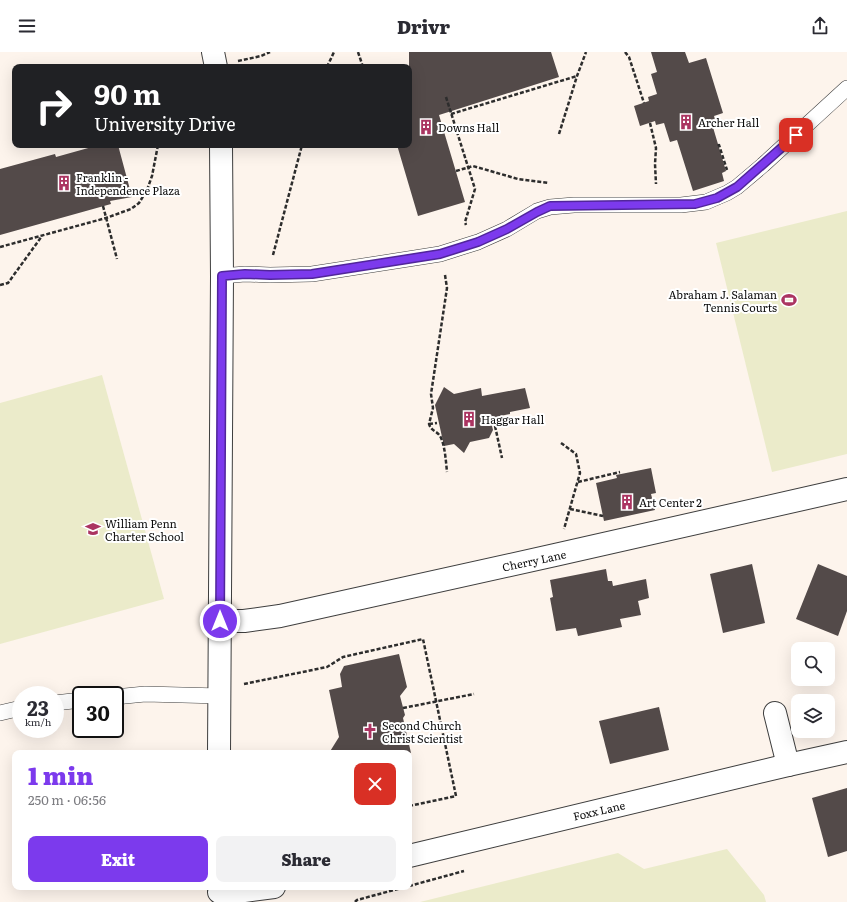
<!DOCTYPE html>
<meta charset="utf-8">
<style>
body{margin:0;font-family:Literata,serif;background:#f2f2f3;color:#2b2b33;height:100vh;display:flex;flex-direction:column;font-size:15px;white-space:nowrap}
*{box-sizing:border-box;margin:0}
p{font-size:13px;color:#7c7c81}
.icon{flex:none;width:22px;height:22px;fill:none;stroke:currentColor;stroke-width:2;stroke-linecap:round;stroke-linejoin:round}
.map{position:relative;flex:1;overflow:hidden}
.drawer{position:absolute;left:12px;top:698px;width:400px;height:140px;display:flex;flex-direction:column;background:#fff;border-radius:8px;box-shadow:0 4px 16px #0002}
.drawer>*{flex:none}
.banner{position:absolute;left:12px;top:12px;width:400px;height:84px;border-radius:8px;box-shadow:0 4px 16px #0002;background:#202124;color:#fff;overflow:hidden}
.tools{position:absolute;left:791px;top:590px;display:grid;gap:8px}
.tools a{display:grid;place-items:center;width:44px;height:44px;border-radius:8px;background:#fff;box-shadow:0 4px 16px #0002;font-size:20px}
.speed{position:absolute;left:12px;top:634px;display:flex;gap:8px;font-size:20px;font-weight:700;text-align:center}
.speed>*{display:grid;place-content:center;width:52px;height:52px;border-radius:50%;background:#fff;box-shadow:0 4px 16px #0002;line-height:1}
.speed small{font-size:10px;font-weight:400}
.speed .limit{border:2px solid #111;border-radius:6px;background:#fff;color:#111}
.pin{position:absolute;display:grid;place-items:center;width:34px;height:34px;color:#fff;margin:-17px;border-radius:8px;box-shadow:0 2px 6px #0006}
.me{position:absolute;width:44px;margin:-22px;rotate:0deg;stroke-linejoin:round;filter:drop-shadow(0 0 3px #0008)}
.turn{display:flex;align-items:center;gap:14px;height:84px;padding:0 16px;font-size:18px}
.turn .icon{width:52px;height:52px;stroke-width:2.5}
.turn b{display:block;font-size:28px;line-height:34px}
.round{display:grid;place-items:center;flex:none;width:42px;height:42px;border-radius:8px;background:#f2f2f3}
.summary{display:flex;align-items:center;justify-content:space-between;height:68px;padding:0 16px}
h1{font-size:24px;font-weight:800;line-height:30px;color:#7c3aed}
.action{display:flex;gap:8px;margin-top:auto;padding:8px 16px}
.action a{flex:1;height:46px;border-radius:8px;background:#7c3aed;color:#fff;font-size:16px;font-weight:800;line-height:46px;text-align:center}
.action a+a{background:#f2f2f3;color:#2b2b33}
header{display:flex;justify-content:space-between;align-items:center;height:52px;padding:0 16px;background:#fff;font-size:18px;font-weight:800}
.map>svg:first-child{display:block}
</style>
<header><svg class="icon" aria-label="menu" viewBox="0 0 24 24"><path d="M4 6h16M4 12h16M4 18h16"/></svg>Drivr<svg class="icon" aria-label="share" viewBox="0 0 24 24"><path d="M12 15V3M7 8l5-5 5 5M5 13v7h14v-7"/></svg></header>
<div class="map">
<svg width="847" height="850" viewBox="0 0 847 850">
<rect width="100%" height="100%" fill="#fdf4ec"/>
<!-- pitch -->
<g fill="#ebebca">
<polygon points="847,159 847,402 772,420 716,191"/>
<polygon points="102,323 164,547 0,592 0,351"/>
<polygon points="727,797 764,843 766,850 420,850 618,801 644,817"/>
</g>
<!-- building -->
<g fill="#534a49">
<polygon points="409,0 551,0 559,25 439,63 465,150 418,164 397,93 409,93"/>
<polygon points="651,0 685,0 689,11 706,6 723,61 714,64 716,70 712,72 726,119 722,121 724,129 693,139 677,88 670,90 664,71 656,73 655,69 640,74 634,54 649,49 648,45 657,42 651,22 657,20"/>
<polygon points="99,93 118,93 132,145 110,149 111,152 0,183 0,117 55,102 56,105"/>
<polygon points="444,335 454,342 481,336 482,344 525,336 530,356 510,360 510,362 500,364 502,370 497,370 498,373 492,374 493,378 489,386 470,390 464,401 454,392 444,394 435,353"/>
<polygon points="651,416 656,441 651,442 655,458 604,469 596,431 617,426 616,423"/>
<polygon points="752,512 765,571 723,581 710,522"/>
<polygon points="818,512 847,524 847,559 838,584 796,567"/>
<polygon points="606,517 608,529 612,529 613,534 646,527 649,546 638,549 641,563 620,567 622,575 578,584 576,576 556,579 550,546 553,545 550,528"/>
<polygon points="399,602 407,635 400,644 405,663 403,666 411,701 329,701 339,685 329,638 342,635 340,622 344,614"/>
<polygon points="659,655 669,698 610,712 599,669"/>
<polygon points="847,736 847,799 828,805 812,746"/>
</g>
<g fill="none" stroke-linecap="round" stroke-linejoin="round">
<!-- lane casing -->
<g stroke="#3e3e3e" stroke-width="16">
<g id="lane">
<polyline points="222,224 245,222 270,223 312,222 440,202 478,190 507,177 537,159 550,155 574,153 681,153 706,150 727,141 737,135 763,113 847,36"/>
<polyline points="115,645 145,642 220,644"/>
<polyline points="55,651 81,648"/>
<polyline points="0,661 21,656"/>
</g>
</g>
<!-- street casing -->
<g stroke="#3e3e3e" stroke-width="24">
<g id="street">
<polyline points="213,0 216,15"/>
<polyline points="220,569 244,569 280,564 555,503 847,437"/>
<polyline points="775,661 788,713"/>
<polyline points="219,701 222,224 221,93"/>
<polyline points="409,804 788,713 847,700"/>
<polyline points="219,840 244,839 274,835"/>
</g>
</g>
<!-- path -->
<g stroke="#2d2d2d" stroke-width="2.5" stroke-dasharray="4 2" stroke-linecap="butt">
<polyline points="358,0 363,15"/>
<polyline points="625,0 629,5 644,51"/>
<polyline points="238,9 261,4 270,0"/>
<polyline points="327,15 334,0"/>
<polyline points="446,45 475,137 465,170 466,173"/>
<polyline points="451,62 577,24"/>
<polyline points="650,71 656,96 655,112 656,132"/>
<polyline points="559,82 577,24 586,0"/>
<polyline points="718,94 719,93 727,118"/>
<polyline points="456,119 473,114 518,127 549,131"/>
<polyline points="103,154 117,207"/>
<polyline points="0,195 106,166 131,157 139,151 147,138 152,124 158,93"/>
<polyline points="273,203 302,93"/>
<path d="M445,223L447,236L431,342L433,356L429,372C431,379 437,379 440,384C445,392 446,411 447,420"/>
<polyline points="0,233 8,231 42,184"/>
<polyline points="429,372 437,371"/>
<polyline points="495,374 502,406"/>
<polyline points="561,391 576,402 580,421 564,477"/>
<polyline points="578,430 620,420"/>
<polyline points="570,457 603,464"/>
<polyline points="244,632 327,615 343,605 423,587 456,744 409,754"/>
<polyline points="403,656 474,642"/>
<polyline points="409,834 464,819"/>
<polyline points="355,850 357,848 405,835"/>
</g>
<!-- lane -->
<use href="#lane" stroke="#fff" stroke-width="15"/>
<!-- street -->
<use href="#street" stroke="#fff" stroke-width="22"/>
</g>
<g fill="none" stroke-linecap="round" stroke-linejoin="round">
<!-- route casing -->
<g stroke="#51269a" stroke-width="10">
<polyline id="route" points="220,569 222,224 245,222 270,223 312,222 440,202 478,190 507,177 537,160 550,154 695,152 717,146 737,135 796,83"/>
</g>
<!-- route -->
<use href="#route" stroke="#7c3aed" stroke-width="7"/>
</g>
<!-- icons -->
<defs>
<g id="building-bare" transform="scale(1.2)"><path d="M-4-6H4V6H1V3H-1V6H-4ZM-2.5-4.3h1.7v1.8h-1.7ZM.8-4.3h1.7v1.8H.8ZM-2.5-1h1.7V.8h-1.7ZM.8-1h1.7V.8H.8Z" fill="#ab3461" stroke="#fff" stroke-width="2.5" paint-order="stroke"/></g>
<g id="stadium-bare" transform="scale(1.2)"><path d="M0-5a6.5 5 0 1 0 0 10a6.5 5 0 1 0 0-10ZM-3.5-1.8h7v3.6h-7Z" fill="#ab3461" stroke="#fff" stroke-width="2.5" paint-order="stroke"/></g>
<g id="school-bare" transform="scale(1.2)"><path d="M0-5L7-2L0 1L-7-2ZM-4 1L0 2.5L4 1V4Q0 6-4 4Z" fill="#ab3461" stroke="#fff" stroke-width="2.5" paint-order="stroke"/></g>
<g id="church-bare" transform="scale(1.2)"><path d="M-1.2-6h2.4v3.5h3.3v2.4h-3.3V6h-2.4V-.1h-3.3v-2.4h3.3Z" fill="#ab3461" stroke="#fff" stroke-width="2.5" paint-order="stroke"/></g>
</defs>
<g fill-rule="evenodd">
<use href="#building-bare" x="686" y="70"/>
<use href="#building-bare" x="426" y="75"/>
<use href="#building-bare" x="64" y="131"/>
<use href="#stadium-bare" x="789" y="248"/>
<use href="#building-bare" x="469" y="367"/>
<use href="#building-bare" x="627" y="450"/>
<use href="#school-bare" x="93" y="477"/>
<use href="#church-bare" x="370" y="679"/>
</g>
<g text-anchor="middle" dominant-baseline="central" stroke-width="4" stroke-linejoin="round" paint-order="stroke">
<!-- poi labels -->
<g font-size="11" fill="#0b0b0b" stroke="#fff" text-anchor="start">
<text x="698" y="70">Archer Hall</text>
<text x="438" y="75">Downs Hall</text>
<text x="76" y="125">Franklin -<tspan x="76" dy="13">Independence Plaza</tspan></text>
<text x="777" y="242" text-anchor="end">Abraham J. Salaman<tspan x="777" dy="13">Tennis Courts</tspan></text>
<text x="481" y="367">Haggar Hall</text>
<text x="639" y="450">Art Center 2</text>
<text x="105" y="471">William Penn<tspan x="105" dy="13">Charter School</tspan></text>
<text x="382" y="673">Second Church<tspan x="382" dy="13">Christ Scientist</tspan></text>
</g>
<!-- street labels -->
<g font-size="11" fill="#0b0b0b" stroke="#fff">
<text transform="translate(534 508) rotate(-12)">Cherry Lane</text>
<text transform="translate(599 758) rotate(-13)">Foxx Lane</text>
</g>
</g>
</svg>
<div class="tools">
<a><svg class="icon" aria-label="search" viewBox="0 0 24 24"><circle cx="10" cy="10" r="6"/><path d="M15 15l6 6"/></svg></a>
<a><svg class="icon" aria-label="layers" viewBox="0 0 24 24"><path d="M12 4l9 5-9 5-9-5zM3 14l9 5 9-5"/></svg></a>
</div>
<div class="speed"><div>23<small>km/h</small></div><div class="limit">30</div></div>
<div class="pin" style="left:796px;top:83px;background:#d93025"><svg class="icon" aria-label="arrive" viewBox="0 0 24 24"><path d="M6 21V4h12l-3 4 3 4H6"/></svg></div>
<svg class="me" style="left:220px;top:569px" viewBox="-20 -20 40 40"><circle r="17" fill="#7c3aed" stroke="#fff" stroke-width="3"/><path d="M0-11L8 9 0 5-8 9z" fill="#fff"/></svg>
<div class="banner">
<div class="turn"><svg class="icon" aria-label="right" viewBox="0 0 24 24"><path d="M7 20v-9h11M14 6l5 5-5 5"/></svg><div><b>90 m</b>University Drive</div></div>
</div>
<section class="drawer">
<div class="summary"><div><h1>1 min</h1><p>250 m · 06:56</p></div><a class="round" style="background:#d93025;color:#fff"><svg class="icon" aria-label="close" viewBox="0 0 24 24"><path d="M6 6l12 12M18 6L6 18"/></svg></a></div>
<div class="action"><a>Exit</a><a>Share</a></div>
</section>
</div>
